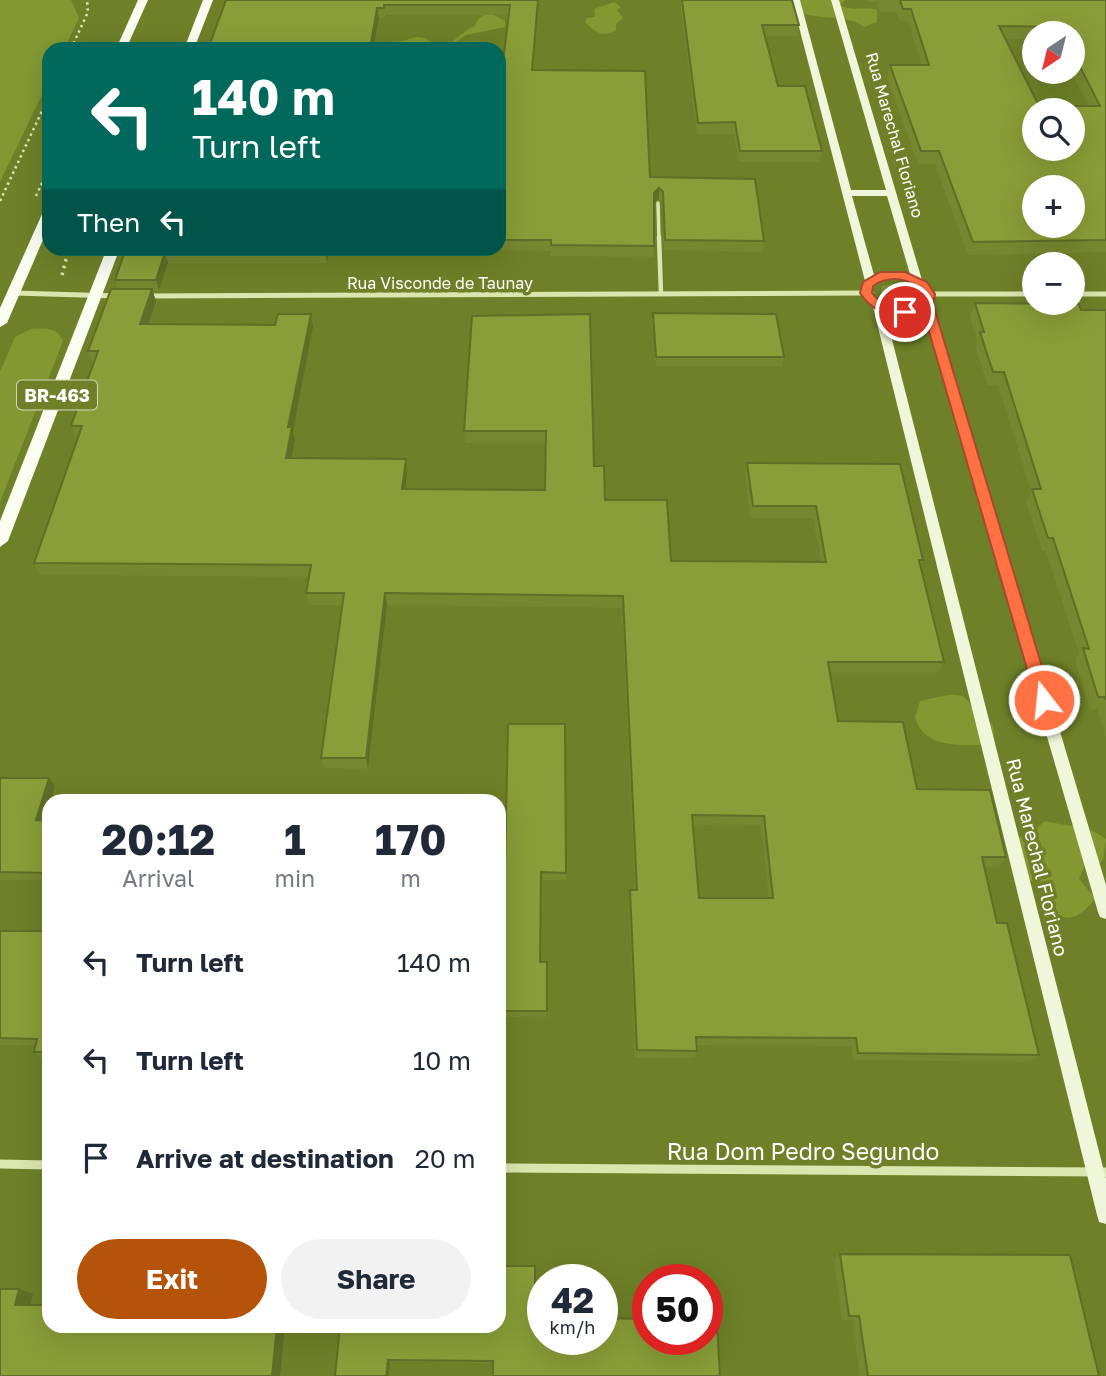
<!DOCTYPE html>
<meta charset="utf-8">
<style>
body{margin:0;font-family:"Golos Text",sans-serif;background:#f2f2f3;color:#1f2937;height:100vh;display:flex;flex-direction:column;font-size:26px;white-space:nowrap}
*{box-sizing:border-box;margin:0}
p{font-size:23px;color:#747a83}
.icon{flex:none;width:38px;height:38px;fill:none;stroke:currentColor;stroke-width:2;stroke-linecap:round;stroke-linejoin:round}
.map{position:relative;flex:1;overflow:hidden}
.side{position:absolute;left:42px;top:794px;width:464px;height:539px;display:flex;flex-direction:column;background:#fff;border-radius:21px;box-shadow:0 7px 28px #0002}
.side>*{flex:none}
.hud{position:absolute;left:42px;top:42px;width:464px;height:214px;border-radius:21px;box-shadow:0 7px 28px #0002;background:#00695c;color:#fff;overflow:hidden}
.needle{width:46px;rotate:215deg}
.buttons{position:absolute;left:1022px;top:21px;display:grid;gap:14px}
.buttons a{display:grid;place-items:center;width:63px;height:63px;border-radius:50%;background:#fff;box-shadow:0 7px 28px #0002;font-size:35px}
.speed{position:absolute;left:527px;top:1264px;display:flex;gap:14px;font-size:35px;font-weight:700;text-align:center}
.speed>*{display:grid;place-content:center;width:91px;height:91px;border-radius:50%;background:#fff;box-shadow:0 7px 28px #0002;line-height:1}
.speed small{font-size:18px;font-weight:400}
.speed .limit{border:10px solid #d22;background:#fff;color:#111}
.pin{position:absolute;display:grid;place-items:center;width:60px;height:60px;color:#fff;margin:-30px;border:4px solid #fff;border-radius:50%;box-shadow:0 2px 7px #0007}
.me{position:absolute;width:77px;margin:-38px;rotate:344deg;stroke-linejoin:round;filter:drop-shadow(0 0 5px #0008)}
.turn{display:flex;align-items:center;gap:24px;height:147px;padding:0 35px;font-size:32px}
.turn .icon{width:91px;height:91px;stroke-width:2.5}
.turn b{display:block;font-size:49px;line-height:60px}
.then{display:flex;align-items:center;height:66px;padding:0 35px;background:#0003;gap:14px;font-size:26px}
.eta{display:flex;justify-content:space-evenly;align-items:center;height:119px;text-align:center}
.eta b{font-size:42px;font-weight:700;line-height:49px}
.action{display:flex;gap:14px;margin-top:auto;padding:14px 35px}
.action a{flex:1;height:80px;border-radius:42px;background:#b45309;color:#fff;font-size:28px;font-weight:700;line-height:80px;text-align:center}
.action a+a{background:#f2f2f3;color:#1f2937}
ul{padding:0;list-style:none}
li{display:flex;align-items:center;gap:21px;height:98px;padding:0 35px}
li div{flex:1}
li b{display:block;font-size:26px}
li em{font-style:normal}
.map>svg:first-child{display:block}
</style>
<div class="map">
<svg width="1106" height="1376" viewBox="0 0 1106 1376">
<rect width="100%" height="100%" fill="#6e8128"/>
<!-- green -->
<g fill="#849832">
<polygon points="0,0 71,0 79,18 64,49 49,49 49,80 0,182"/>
<path d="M800,0H845L840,5C851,12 865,6 877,10V22L864,27C845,13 824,21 803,13Z"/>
<path d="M614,2L621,7L617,10L623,18L616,24V31C601,37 595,32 585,22L587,18L595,17L594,9Z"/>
<path d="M485,15H494L505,21V27L466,35L456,42L457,46L464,49H372L417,37L425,38L438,49C452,46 461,31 475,26L479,18Z"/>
<polygon points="897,283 910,289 912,295 908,301 894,302 881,295 882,286"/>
<path d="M31,329C44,328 57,327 63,341L0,502V372L15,337Z"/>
<path d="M948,695C969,695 963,697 975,711C979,716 988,720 993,725L995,744C988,746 985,745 978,745C955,745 922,746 915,717L920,701Z"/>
<path d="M1045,821C1067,827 1087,824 1106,839L1103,859L1099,864L1084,867L1079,879L1095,898C1087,911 1068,927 1053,911C1049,906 1049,897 1045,891C1040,885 1033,882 1026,878L1015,838L1030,834Z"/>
</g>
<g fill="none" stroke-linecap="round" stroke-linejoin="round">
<!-- path-far1 -->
<g stroke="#dbe6af" stroke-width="2.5" stroke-dasharray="2.5 3.5" stroke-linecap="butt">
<polyline points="71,49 88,12 87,0"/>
<polyline points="36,196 49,168"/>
<polyline points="0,201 49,96"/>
</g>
<!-- path -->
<polyline stroke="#dbe6af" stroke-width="3.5" stroke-dasharray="2.5 4.5" stroke-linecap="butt" points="62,275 69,248"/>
<!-- lane-far1 -->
<polyline stroke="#dbe6af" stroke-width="3.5" points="658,203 659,239"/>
<!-- lane -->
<polyline stroke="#dbe6af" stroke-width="4.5" points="659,237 661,294"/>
<!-- street-far1 -->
<g stroke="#dbe6af" stroke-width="5">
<polyline points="13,293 117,296"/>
<polyline points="929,294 1034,294"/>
<polyline points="1073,294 1106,294"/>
<polyline points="146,296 866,293"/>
</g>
<!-- street -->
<g stroke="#dbe6af" stroke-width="9">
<polyline points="0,1164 49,1165"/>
<polyline points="499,1168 1106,1172"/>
</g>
<!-- secondary -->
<path fill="#eff6d9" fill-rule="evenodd" d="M792,0H800L851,190H886L831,0H839L922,280L934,294L932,304L1106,885V919L1100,917L1098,912L923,310L905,315L885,312L1106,1179V1224L1099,1222L1097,1215L873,307L864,298L862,284L865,281ZM852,196H887L910,274L891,271L874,275ZM891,277C905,278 916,282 924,294L922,302C905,311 889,309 874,297L872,285Z"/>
<!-- primary -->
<g fill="#fafdf0" fill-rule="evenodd">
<polygon points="138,0 148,0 126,49 116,49"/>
<polygon points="203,0 213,0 194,49 184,49"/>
<polygon points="49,208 49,226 7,323 0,327 0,308 43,212"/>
<polygon points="107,248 120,248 8,541 0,547 0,521"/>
</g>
</g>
<!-- wall -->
<g fill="#768730" fill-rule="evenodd">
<polygon points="226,0 539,0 533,70 650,177 764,241 763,252 664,250 662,203 659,199 654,203 653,257 551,256 551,251 477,250 477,248 499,248 499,69 502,69 509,15 385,15 385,18 379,18"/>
<polygon points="680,0 792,0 799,25 797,36 765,36 778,86 822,151 819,162 739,162 734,134 697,134"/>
<path d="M867,0H1106V252L968,255L935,164H918L887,78L890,65H922L908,21H900L897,12H880L877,2H867ZM1034,33H1073V72H1071L1089,106H1039L1005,39H1034Z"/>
<path d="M126,248H330L327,263H168L159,290L152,291L156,301L148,324L275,325L311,314L313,327L293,432L295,440L291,459H406L407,472L405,489L545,490L546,443H465L464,431L472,316L594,466L605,500L671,561L821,562L813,518H750L745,475L747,463L923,560L921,566L944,662L938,673H830L838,721L917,789L1006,857L1000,867H984L997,923L1039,1055L1030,1062L853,1060L851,1046L696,1045L697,1051L694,1058H635L629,899L630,890H635L622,608L387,605L368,769L324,768L321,758L343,605H309L306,593L309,577L40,575L34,563L78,438H77L71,426L93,363L88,351L118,289L115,280ZM693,825L761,826L769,898H699Z"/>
<polygon points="975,303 1081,310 1106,310 1106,737 1097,709 1090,709 1075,660 1079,654 1046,551 1042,551 1026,502 1031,491 998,385 988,385 975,345 977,340 970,317"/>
<polygon points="653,313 784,357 782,366 656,366 652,321"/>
<polygon points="565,724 566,880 541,880 540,962 547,962 547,1017 499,1017 499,961 503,961"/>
<polygon points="0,778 55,786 51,802 49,802 49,807 45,821 49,821 49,880 0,880"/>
<polygon points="0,931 49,931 49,1058 41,1058 34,1052 36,1045 0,1045"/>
<polygon points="840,1254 1099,1376 860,1376 852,1320 842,1320 834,1259"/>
<polygon points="535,1316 493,1363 390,1362 389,1376 335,1376"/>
</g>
<!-- shaded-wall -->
<g fill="#606e27">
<polygon points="538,0 539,0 532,80 532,70"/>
<polygon points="377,8 379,18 373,49 370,49"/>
<polygon points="659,188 659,199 654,203 654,193"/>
<polygon points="326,248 330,248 327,263 325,252"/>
<polygon points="165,252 168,263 159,290 156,280"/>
<polygon points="152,289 156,301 144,337 140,324"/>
<polygon points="311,314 313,327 293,432 295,440 289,471 286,458 288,427"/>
<polygon points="406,459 407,472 404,501 402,489"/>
<polygon points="385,593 387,605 368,769 366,758"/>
<polygon points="49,778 55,786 51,802 49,802 49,807 43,829 36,820"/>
<polygon points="19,1289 33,1294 29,1310 15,1305"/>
<polygon points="277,1326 285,1326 280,1376 272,1376"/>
<polygon points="388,1360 390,1362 389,1376 386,1376"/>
</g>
<!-- building -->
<g fill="#899d38" stroke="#606e27" stroke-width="2" fill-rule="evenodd">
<polygon points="226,0 538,0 532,70 645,71 650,177 755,179 764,241 665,240 663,192 659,188 654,193 654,246 551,245 551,240 499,240 499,69 502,69 510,5 384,5 384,8 377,8 370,49 208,49"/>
<polygon points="682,0 792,0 799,25 762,25 778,86 805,86 822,151 740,151 735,122 698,123"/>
<path d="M900,0H1106V240L973,242L939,151H921L890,65H929L911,9H903ZM999,26L1059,27L1062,33H1073V53L1100,106H1039ZM1034,110H1073V149H1034ZM1034,187H1073V226H1034Z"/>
<polygon points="126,248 326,248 325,252 165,252 156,280 115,280"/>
<path d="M111,289H152L140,324L275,325L278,314H311L288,427H292L286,458L406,459L402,489L545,490L546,431H464L472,316L590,314L594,466H604L605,500H667L671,561L826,562L816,506H753L747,463L900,464L923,560H919L944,662H828L838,721L903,722L917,789L990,790L1006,857H982L997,923H1007L1039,1055L858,1053L856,1038L696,1037L697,1051L637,1050L630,890H637L623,596L385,593L366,758H321L344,593H306L311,565L34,563L82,426H71L98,351H88ZM692,815L764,816L773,898H699Z"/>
<polygon points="975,303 1079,304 1081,310 1106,310 1106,700 1105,697 1098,697 1083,648 1089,649 1053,538 1048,538 1032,489 1041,489 1004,372 993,372 980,332 984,332"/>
<polygon points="653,313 776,314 784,357 656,357"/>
<polygon points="508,724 565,724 566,873 541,872 540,962 547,962 547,1011 499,1011 499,961 503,961"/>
<polygon points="0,778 49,778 36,820 49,821 49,873 0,872"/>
<polygon points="0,931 49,931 49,1052 34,1052 37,1039 0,1038"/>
<polygon points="840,1254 1070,1255 1099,1376 868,1376 859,1316 849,1316"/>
<polygon points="499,1266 535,1266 535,1316 542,1316 542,1339 602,1339 602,1318 648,1319 648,1339 707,1339 707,1289 715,1289 720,1376 493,1376 493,1361 388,1360 386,1376 335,1376 340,1326 499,1326"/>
<polygon points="0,1289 19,1289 15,1305 49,1305 49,1326 277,1326 272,1376 0,1376"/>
</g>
<!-- route -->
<path fill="#ff7043" stroke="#a6492c" stroke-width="2" d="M905,272L927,282L935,294L933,304L1052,700L1049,705H1038L1036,700L921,304L923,294C912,277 889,275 873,286L872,293C882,306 895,307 910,310V315C890,319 871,310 860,293L863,282L880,272Z"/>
<g text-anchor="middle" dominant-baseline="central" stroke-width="7" stroke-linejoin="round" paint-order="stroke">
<!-- far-street labels -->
<g font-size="16" fill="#fff" stroke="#6e8128">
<text transform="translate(895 135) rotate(74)">Rua Marechal Floriano</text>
<text x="440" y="283">Rua Visconde de Taunay</text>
</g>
<!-- shield labels -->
<rect fill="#6e8128" stroke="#d4d9be" stroke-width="2" x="17" y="380.5" width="80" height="29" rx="5"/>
<g font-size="18" font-weight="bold" fill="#fff">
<text x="57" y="395">BR-463</text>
</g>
<!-- street labels -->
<g font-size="19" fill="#fff" stroke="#6e8128">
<text transform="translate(1038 857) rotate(76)">Rua Marechal Floriano</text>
</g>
<!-- near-street labels -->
<g font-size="23" fill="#fff" stroke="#6e8128">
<text x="803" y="1151">Rua Dom Pedro Segundo</text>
</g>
</g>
</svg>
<div class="buttons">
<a><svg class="needle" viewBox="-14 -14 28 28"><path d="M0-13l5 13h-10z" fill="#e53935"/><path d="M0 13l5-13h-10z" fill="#747a83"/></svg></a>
<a><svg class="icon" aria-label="search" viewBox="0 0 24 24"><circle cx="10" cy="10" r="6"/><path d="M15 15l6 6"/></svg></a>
<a>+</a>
<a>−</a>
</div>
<div class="speed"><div>42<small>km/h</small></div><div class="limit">50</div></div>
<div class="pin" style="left:905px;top:312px;background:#d93025"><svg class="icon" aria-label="arrive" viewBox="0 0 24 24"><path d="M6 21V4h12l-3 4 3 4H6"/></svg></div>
<svg class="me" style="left:1044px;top:700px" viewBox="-20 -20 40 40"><circle r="17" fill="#ff7043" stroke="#fff" stroke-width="3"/><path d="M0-11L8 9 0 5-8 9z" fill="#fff"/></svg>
<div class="hud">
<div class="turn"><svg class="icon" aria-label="left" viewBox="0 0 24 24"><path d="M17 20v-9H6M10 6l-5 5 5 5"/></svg><div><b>140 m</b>Turn left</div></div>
<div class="then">Then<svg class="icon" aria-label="left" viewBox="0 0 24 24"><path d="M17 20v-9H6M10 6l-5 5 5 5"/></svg></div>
</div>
<section class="side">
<div class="eta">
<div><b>20:12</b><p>Arrival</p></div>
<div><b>1</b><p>min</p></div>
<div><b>170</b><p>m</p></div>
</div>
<ul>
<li><svg class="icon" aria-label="left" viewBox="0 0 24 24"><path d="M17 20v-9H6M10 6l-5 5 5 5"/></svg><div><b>Turn left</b></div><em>140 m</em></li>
<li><svg class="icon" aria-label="left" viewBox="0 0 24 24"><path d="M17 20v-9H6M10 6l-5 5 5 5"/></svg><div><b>Turn left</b></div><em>10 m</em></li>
<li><svg class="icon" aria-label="arrive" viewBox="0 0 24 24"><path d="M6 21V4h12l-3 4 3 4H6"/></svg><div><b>Arrive at destination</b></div><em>20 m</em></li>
</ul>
<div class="action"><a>Exit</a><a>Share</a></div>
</section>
</div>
